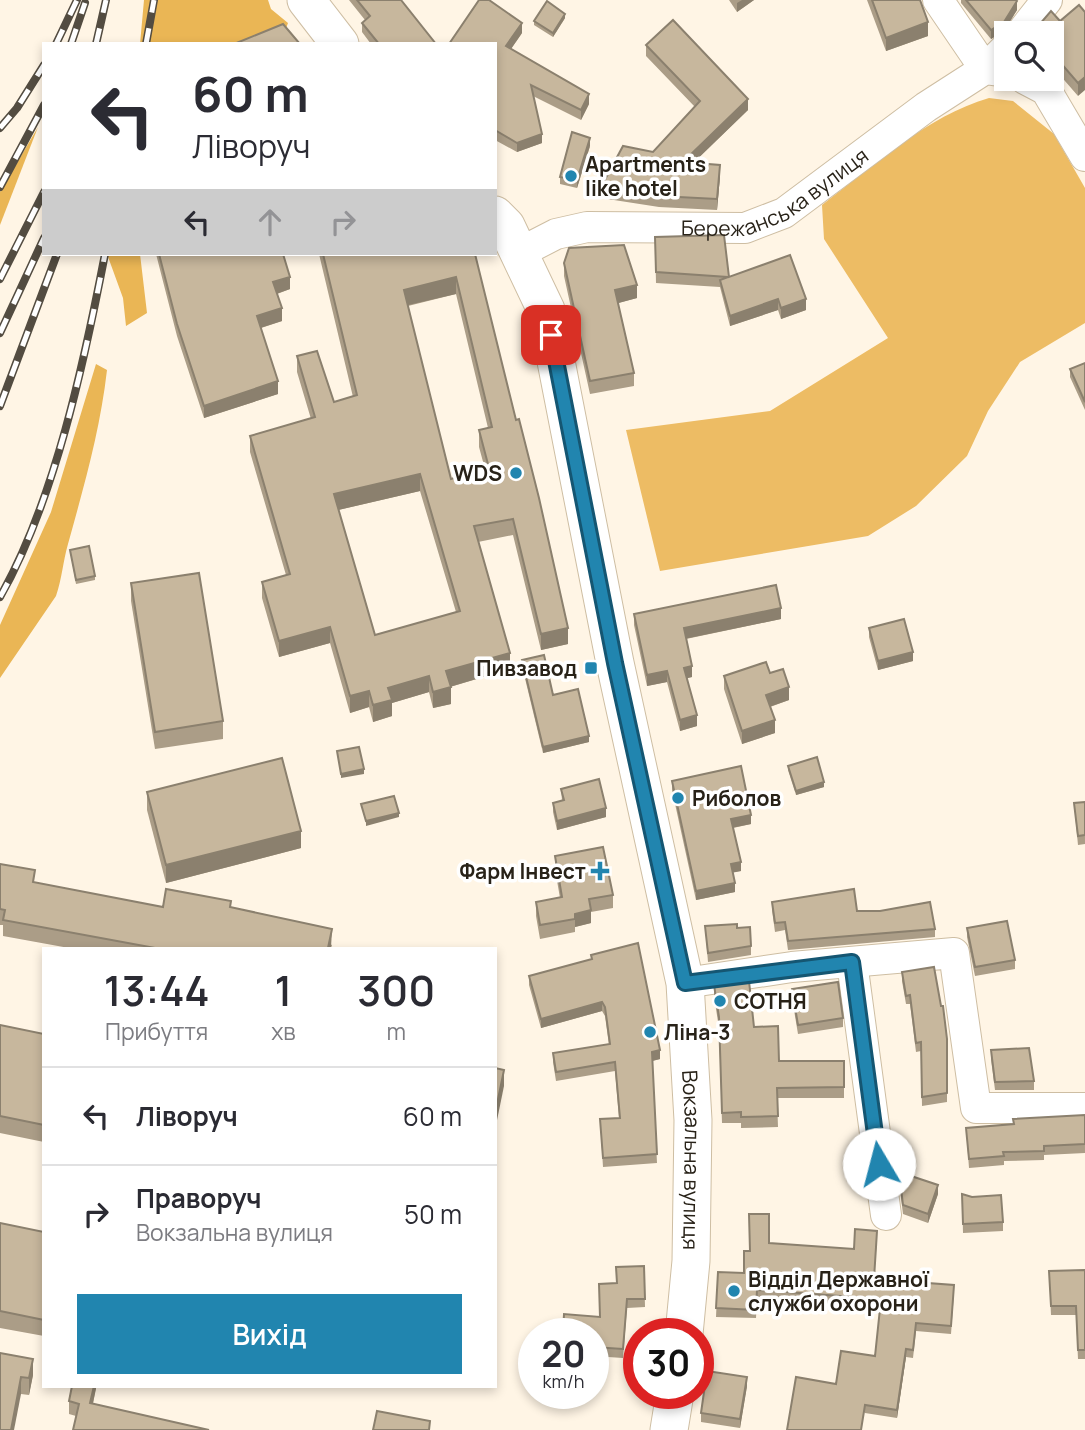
<!DOCTYPE html>
<html lang="uk">
<meta charset="utf-8">
<style>
body{margin:0;font-family:Manrope,sans-serif;background:#f7f7f7;color:#2b2b33;height:100vh;display:flex;flex-direction:column;font-size:26px;white-space:nowrap}
*{box-sizing:border-box;margin:0}
p{font-size:23px;color:#7c7c81}
.icon{flex:none;width:38px;height:38px;fill:none;stroke:currentColor;stroke-width:2;stroke-linecap:round;stroke-linejoin:round}
.map{position:relative;flex:1;overflow:hidden}
.sheet{position:absolute;left:42px;top:947px;width:455px;height:441px;display:flex;flex-direction:column;background:#fff;border-radius:0px;box-shadow:0 4px 10px #0003}
.sheet>*{flex:none}
.top-card{position:absolute;left:42px;top:42px;width:455px;height:214px;border-radius:0px;box-shadow:0 4px 10px #0003;background:#fff;color:#2b2b33;overflow:hidden}
.buttons{position:absolute;left:994px;top:21px;display:grid;gap:14px}
.buttons a{display:grid;place-items:center;width:70px;height:70px;border-radius:0px;background:#fff;box-shadow:0 4px 10px #0003;font-size:35px}
.speed{position:absolute;left:518px;top:1318px;display:flex;gap:14px;font-size:35px;font-weight:700;text-align:center}
.speed>*{display:grid;place-content:center;width:91px;height:91px;border-radius:50%;background:#fff;box-shadow:0 4px 10px #0003;line-height:1}
.speed small{font-size:18px;font-weight:400}
.speed .limit{border:10px solid #d22;background:#fff;color:#111}
.pin{position:absolute;display:grid;place-items:center;width:60px;height:60px;color:#fff;margin:-30px;border-radius:14px;box-shadow:0 4px 10px #0006}
.me{position:absolute;width:77px;margin:-38px;rotate:352deg;stroke-linejoin:round;filter:drop-shadow(0 0 5px #0008)}
.turn{display:flex;align-items:center;gap:24px;height:147px;padding:0 35px;font-size:32px}
.turn .icon{width:91px;height:91px;stroke-width:2.5}
.turn b{display:block;font-size:49px;line-height:60px}
.lanes{display:flex;align-items:center;height:66px;padding:0 35px;background:#0003;justify-content:center;gap:35px;direction:ltr}
.lanes .off{opacity:.35}
.eta{display:flex;justify-content:space-evenly;align-items:center;height:119px;text-align:center}
.eta b{font-size:42px;font-weight:600;line-height:49px}
.cta{display:flex;gap:14px;margin-top:auto;padding:14px 35px}
.cta a{flex:1;height:80px;border-radius:0px;background:#2185af;color:#fff;font-size:28px;font-weight:600;line-height:80px;text-align:center}
ul{padding:0;list-style:none}
li{display:flex;align-items:center;gap:21px;height:98px;padding:0 35px;border-top:2px solid #e1e1e2}
li div{flex:1}
li b{display:block;font-size:26px}
li em{font-style:normal}
.map>svg:first-child{display:block}
</style>
<div class="map">
<svg width="1085" height="1430" viewBox="0 0 1085 1430">
<rect width="100%" height="100%" fill="#fff5e5"/>
<!-- green -->
<path fill="#edbc64" d="M989,98L1013,101L1054,134L1085,188V323L1020,362L988,411L967,456L916,506L868,536L660,571L626,430L770,411L888,338L824,239L822,205C873,166 927,116 989,98Z"/>
<!-- forest -->
<g fill="#eab655">
<polygon points="144,0 268,0 271,9 288,23 282,39 255,44 140,44"/>
<polygon points="38,127 0,225 0,192"/>
<polygon points="107,254 140,254 147,313 126,326 123,298"/>
<path d="M96,364L107,370C100,431 84,486 68,544C63,561 62,579 56,596L0,678V625L51,512Z"/>
</g>
<g fill="none" stroke-linecap="round" stroke-linejoin="round">
<!-- minor casing -->
<g stroke="#cebea3" stroke-width="32">
<g id="minor">
<polyline points="938,0 985,69 1006,48"/>
<polyline points="1021,33 1047,0"/>
<polyline points="1025,79 1046,90 1085,156"/>
<path id="s1" d="M519,253L556,234L587,227L745,228L784,213L926,107L985,69L1006,72"/>
<polyline points="852,962 886,1215"/>
<polyline points="685,983 792,967 954,953 976,1108 1085,1108"/>
</g>
</g>
<!-- major casing -->
<g stroke="#cebea3" stroke-width="39">
<g id="major">
<polyline points="306,0 340,44"/>
<path id="s2" d="M495,215L506,226L546,310L615,663L685,983L693,1120L691,1261L684,1334"/>
<polyline points="669,1430 675,1393"/>
</g>
</g>
<!-- minor -->
<use href="#minor" stroke="#fff" stroke-width="30"/>
<!-- major -->
<use href="#major" stroke="#fff" stroke-width="37"/>
<!-- rail casing -->
<g stroke="#534c41" stroke-width="8">
<g id="rail">
<polyline points="56,44 77,0"/>
<polyline points="71,44 85,3"/>
<polyline points="96,44 106,0"/>
<polyline points="146,44 154,0"/>
<polyline points="0,128 17,108 44,65"/>
<polyline points="0,187 44,105"/>
<polyline points="0,279 44,192"/>
<polyline points="0,333 44,238"/>
<polyline points="0,406 57,254"/>
<path d="M0,597C55,500 84,363 105,254"/>
</g>
</g>
<!-- rail -->
<use href="#rail" stroke="#fff" stroke-width="5" stroke-dasharray="16" stroke-linecap="butt"/>
</g>
<!-- wall -->
<g fill="#ab9d87" fill-rule="evenodd">
<polygon points="349,0 402,0 402,1 436,44 371,44 362,32 362,23 365,20"/>
<polygon points="729,0 754,0 737,12"/>
<polygon points="867,0 920,0 928,36 886,51"/>
<polygon points="961,0 1016,0 1017,10 1004,31 991,39 961,3"/>
<polygon points="1079,5 1078,96 1052,66 1052,33 1033,33 1033,32 1060,21"/>
<polygon points="565,18 553,37 534,25 534,21"/>
<polygon points="522,33 511,49 589,104 581,120 533,96 542,143 517,152 495,140 495,44"/>
<polygon points="646,45 748,110 693,163 720,176 717,210 659,207 601,198 601,187 653,152 695,107 646,56"/>
<polygon points="590,146 577,188 560,184 560,177"/>
<polygon points="655,237 729,277 806,310 781,319 778,310 730,326 720,287 656,283"/>
<polygon points="156,254 283,254 290,289 277,294 282,321 261,328 278,394 204,418 177,336"/>
<path d="M319,254H475L568,644L541,650L513,535L478,542L510,669L450,687L451,704L433,708L429,692L392,703V716L373,722L369,707L350,713L330,643L279,657L262,598V582L286,575L250,452V436L311,419L297,372V356L334,402L353,397ZM456,294L488,428L479,430V447L485,469L451,479L408,306ZM420,491L456,612L375,635L338,510Z"/>
<polygon points="564,263 637,298 618,303 634,373 634,386 590,394 564,276"/>
<polygon points="1085,363 1085,410 1070,377 1070,369"/>
<polygon points="70,550 95,576 95,580 76,584"/>
<polygon points="131,583 223,721 223,739 155,749 131,601"/>
<polygon points="634,614 781,619 686,639 692,677 687,678 697,726 680,731 667,682 647,686 634,625"/>
<polygon points="869,628 913,661 878,670 869,637"/>
<polygon points="522,660 553,695 589,742 543,753 522,666"/>
<polygon points="770,673 789,700 770,707 775,733 742,744 724,689 724,676"/>
<polygon points="788,766 824,787 796,795 788,770"/>
<polygon points="672,781 751,824 733,828 741,871 733,872 735,892 696,900 672,790"/>
<polygon points="561,789 606,817 557,830 553,812 553,803 562,800"/>
<polygon points="147,792 301,848 166,883 147,810"/>
<polygon points="1085,802 1085,844 1078,845 1074,803"/>
<polygon points="555,856 613,895 613,908 591,912 591,923 575,927 575,932 540,939 536,916 536,902 560,898 555,869"/>
<polygon points="0,864 35,883 163,907 231,907 332,945 331,948 69,948 3,936 3,925 0,925"/>
<polygon points="772,902 857,911 935,929 935,937 788,950 785,930 775,932 772,910"/>
<polygon points="705,926 737,928 751,946 751,955 708,962"/>
<polygon points="967,928 1015,960 1015,969 975,976 967,937"/>
<polygon points="591,955 660,1059 652,1061 657,1163 603,1167 600,1119 619,1118 615,1071 556,1081 553,1062 553,1053 609,1045 605,1016 602,1011 541,1028 529,985 529,976 591,959"/>
<polygon points="902,972 941,1006 947,1039 947,1102 922,1106 921,1051 916,1052 910,1004 906,1004 902,981"/>
<polygon points="714,985 754,1027 779,1061 844,1061 844,1098 777,1098 778,1127 741,1128 741,1123 722,1123 719,1028 714,996"/>
<polygon points="792,989 843,1018 843,1027 798,1034 792,998"/>
<polygon points="0,1025 44,1034 44,1142 0,1133"/>
<polygon points="991,1050 1034,1081 1034,1090 995,1090 991,1059"/>
<polygon points="1085,1115 1085,1153 1044,1155 1044,1160 1004,1161 1004,1165 969,1168 966,1128 1014,1124"/>
<polygon points="899,1172 938,1194 928,1223 903,1214 899,1181"/>
<polygon points="962,1194 1003,1222 1003,1231 963,1233"/>
<polygon points="0,1223 44,1232 44,1336 0,1328"/>
<polygon points="877,1239 874,1279 954,1293 951,1334 916,1331 913,1358 906,1357 897,1418 865,1413 836,1384 875,1356 880,1307 757,1299 756,1318 716,1317 718,1272 744,1273 749,1251 769,1243 854,1249"/>
<polygon points="644,1266 645,1307 627,1308 623,1358 593,1356 593,1334 600,1317 616,1283"/>
<polygon points="1085,1270 1085,1359 1078,1359 1076,1315 1051,1315 1049,1271"/>
<polygon points="0,1353 33,1375 29,1395 21,1394"/>
<polygon points="96,1386 93,1404 76,1416 69,1414 69,1401"/>
<polygon points="747,1386 740,1428 701,1422 701,1413"/>
</g>
<!-- shaded-wall -->
<g fill="#8b806e">
<polygon points="742,0 754,0 737,12 737,3"/>
<polygon points="1017,1 1017,10 1004,31 991,39 991,30"/>
<polygon points="565,14 565,18 553,37 553,33"/>
<polygon points="928,22 928,36 886,51 886,38"/>
<polygon points="522,23 522,33 506,56 506,46"/>
<polygon points="1085,77 1085,90 1078,96 1078,83"/>
<polygon points="589,94 589,104 581,120 581,110"/>
<polygon points="748,99 748,110 683,173 683,162"/>
<polygon points="542,134 542,143 517,152 517,143"/>
<polygon points="590,138 590,146 577,188 577,180"/>
<polygon points="720,165 720,176 717,210 717,199"/>
<polygon points="290,277 290,289 273,295 273,282"/>
<polygon points="456,277 456,294 404,306 404,290"/>
<polygon points="637,285 637,298 615,304 615,290"/>
<polygon points="778,299 778,310 730,326 730,316"/>
<polygon points="806,299 806,310 781,319 781,308"/>
<polygon points="282,308 282,321 257,329 257,316"/>
<polygon points="278,381 278,394 204,418 204,406"/>
<polygon points="420,474 420,491 334,511 334,494"/>
<polygon points="781,608 781,619 684,639 684,628"/>
<polygon points="330,627 330,643 279,657 279,641"/>
<polygon points="568,628 568,644 541,650 541,634"/>
<polygon points="913,652 913,661 878,670 878,661"/>
<polygon points="510,653 510,669 446,688 446,671"/>
<polygon points="692,666 692,677 684,679 684,668"/>
<polygon points="667,671 667,682 647,686 647,675"/>
<polygon points="429,676 429,692 392,703 392,716 373,722 373,705 388,688"/>
<polygon points="451,687 451,704 433,708 433,692"/>
<polygon points="789,687 789,700 766,708 766,695"/>
<polygon points="369,691 369,707 350,713 350,696"/>
<polygon points="697,715 697,726 680,731 680,720"/>
<polygon points="775,720 775,733 742,744 742,731"/>
<polygon points="589,736 589,742 543,753 543,747"/>
<polygon points="364,769 364,774 341,778 341,774"/>
<polygon points="824,782 824,787 796,795 796,791"/>
<polygon points="606,808 606,817 557,830 557,821"/>
<polygon points="399,813 399,817 366,826 366,821"/>
<polygon points="751,815 751,824 731,828 731,819"/>
<polygon points="301,831 301,848 166,883 166,865"/>
<polygon points="741,862 741,871 731,873 731,864"/>
<polygon points="735,883 735,892 696,900 696,891"/>
<polygon points="591,910 591,923 575,927 575,914"/>
<polygon points="332,929 331,948 328,948"/>
<polygon points="602,1002 602,1011 541,1028 541,1019"/>
<polygon points="660,1050 660,1059 652,1061 652,1052"/>
<polygon points="504,1070 504,1086 495,1130 495,1114"/>
<polygon points="938,1185 938,1194 928,1223 928,1214"/>
<polygon points="906,1349 906,1357 897,1418 897,1410"/>
<polygon points="33,1359 33,1375 29,1395 29,1378"/>
<polygon points="21,1377 21,1394 14,1430 11,1430"/>
<polygon points="747,1377 747,1386 740,1428 740,1419"/>
<polygon points="94,1386 96,1386 96,1389 90,1416 90,1403"/>
</g>
<!-- building -->
<g fill="#c7b79d" stroke="#8b806e" stroke-width="2" fill-rule="evenodd">
<polygon points="357,0 401,0 436,44 379,44 362,23 370,16"/>
<polygon points="479,0 489,0 522,23 506,46 589,94 581,110 531,85 542,134 517,143 495,130 495,44 449,44"/>
<polygon points="872,0 920,0 928,22 886,38"/>
<polygon points="966,0 1016,0 1017,1 1004,22 991,30"/>
<polygon points="547,1 565,14 553,33 534,21"/>
<polygon points="1079,5 1085,12 1085,77 1078,83 1052,53 1052,33 1034,33 1033,32 1051,11 1060,21"/>
<polygon points="673,20 748,99 683,162 720,165 717,199 659,196 601,187 623,146 653,152 700,101 646,45"/>
<polygon points="283,24 300,44 234,44"/>
<polygon points="572,132 590,138 577,180 560,177"/>
<polygon points="724,235 729,277 790,255 806,299 781,308 778,299 730,316 720,280 728,277 656,272 655,237"/>
<polygon points="624,245 637,285 615,290 634,373 590,381 564,263 569,248"/>
<polygon points="159,254 283,254 290,277 273,282 282,308 257,316 278,381 204,406 177,324"/>
<path d="M323,254H475L516,420L519,419L539,498L568,628L541,634L513,519L474,526L510,653L446,671L451,687L433,692L429,676L388,688L392,700L373,705L369,691L350,696L330,627L279,641L262,582L290,574L250,436L315,417L297,356L317,351L334,402L357,395ZM456,277L492,427L479,430L489,468L451,479L404,290ZM420,474L460,611L375,635L334,494Z"/>
<polygon points="1085,363 1085,402 1070,369"/>
<polygon points="89,546 95,576 76,580 70,550"/>
<polygon points="199,573 223,721 155,732 131,583"/>
<polygon points="776,585 781,608 684,628 692,666 684,668 697,715 680,720 667,671 647,675 634,614"/>
<polygon points="904,619 913,652 878,661 869,628"/>
<polygon points="544,655 553,695 578,689 589,736 543,747 522,660"/>
<polygon points="766,662 770,673 783,669 789,687 766,695 775,720 742,731 724,676"/>
<polygon points="359,747 364,769 341,774 337,751"/>
<polygon points="817,757 824,782 796,791 788,766"/>
<polygon points="282,758 301,831 166,865 147,792"/>
<polygon points="741,766 751,815 731,819 741,862 731,864 735,883 696,891 672,781"/>
<polygon points="599,779 606,808 557,821 553,803 564,800 561,789"/>
<polygon points="394,796 399,813 366,821 361,804"/>
<polygon points="1085,802 1085,835 1078,836 1074,803"/>
<polygon points="603,847 613,895 589,899 591,910 575,914 575,919 540,925 536,902 562,897 555,856"/>
<polygon points="0,864 35,870 33,882 163,907 166,889 231,901 230,907 332,929 328,948 155,948 3,920 5,910 0,909"/>
<polygon points="854,889 857,911 880,911 930,902 935,929 788,941 785,922 775,923 772,902"/>
<polygon points="1007,921 1015,960 975,967 967,928"/>
<polygon points="737,924 737,928 750,927 751,946 708,953 705,926"/>
<polygon points="638,943 660,1050 652,1052 657,1154 603,1158 600,1119 620,1118 615,1062 556,1072 553,1053 610,1044 605,1007 602,1002 541,1019 529,976 592,959 591,955"/>
<polygon points="934,967 941,1006 943,1006 947,1039 947,1093 922,1097 921,1042 916,1043 910,995 906,996 902,972"/>
<polygon points="749,981 754,1027 778,1026 779,1061 844,1061 844,1087 777,1088 778,1116 741,1117 741,1112 722,1113 719,1017 714,985"/>
<polygon points="838,982 843,1018 798,1025 792,989"/>
<polygon points="0,1025 44,1034 44,1125 0,1116"/>
<polygon points="1029,1048 1034,1081 995,1082 991,1050"/>
<polygon points="495,1068 504,1070 495,1114"/>
<polygon points="1085,1115 1085,1144 1044,1146 1044,1151 1003,1152 1004,1156 969,1159 966,1128 1014,1124 1013,1119"/>
<polygon points="899,1172 938,1185 928,1214 903,1205"/>
<polygon points="962,1194 972,1197 1001,1195 1003,1222 963,1224"/>
<polygon points="749,1214 769,1214 769,1243 854,1249 855,1229 877,1231 874,1279 954,1285 951,1326 916,1323 913,1350 906,1349 897,1410 865,1405 861,1430 787,1430 796,1377 836,1384 841,1351 875,1356 881,1299 757,1290 756,1310 716,1308 718,1272 744,1273 744,1251 750,1251"/>
<polygon points="0,1223 44,1232 44,1320 0,1311"/>
<polygon points="644,1266 645,1299 627,1299 623,1349 593,1347 593,1334 563,1334 564,1314 600,1317 599,1284 617,1283 616,1267"/>
<polygon points="1085,1270 1085,1350 1078,1350 1076,1306 1051,1306 1049,1271"/>
<polygon points="0,1353 33,1359 29,1378 21,1377 11,1430 0,1430"/>
<polygon points="707,1371 747,1377 740,1419 701,1413"/>
<polygon points="72,1386 94,1386 90,1403 209,1430 73,1430 79,1404 69,1401"/>
<polygon points="377,1411 430,1421 429,1430 373,1430"/>
</g>
<g fill="none" stroke-linecap="round" stroke-linejoin="round">
<!-- route casing -->
<g stroke="#155672" stroke-width="18">
<polyline id="route" points="551,335 615,663 685,983 852,962 879,1164"/>
</g>
<!-- route -->
<use href="#route" stroke="#2185af" stroke-width="12"/>
</g>
<!-- markers -->
<g fill="#2185af" stroke="#fff" stroke-width="2.5">
<circle cx="571" cy="176" r="7"/>
<circle cx="516" cy="473" r="7"/>
<rect x="584" y="661" width="14" height="14" rx="3.5"/>
<circle cx="678" cy="798" r="7"/>
<path d="M596.5 860.5h7v7h7v7h-7v7h-7v-7h-7v-7h7z"/>
<circle cx="720" cy="1001" r="7"/>
<circle cx="650" cy="1032" r="7"/>
<circle cx="734" cy="1291" r="7"/>
</g>
<g text-anchor="middle" dominant-baseline="central" stroke-width="7" stroke-linejoin="round" paint-order="stroke">
<!-- poi labels -->
<g font-size="21" font-weight="bold" fill="#282218" stroke="#fff" text-anchor="start">
<text x="585" y="164">Apartments<tspan x="585" dy="24">like hotel</tspan></text>
<text x="502" y="473" text-anchor="end">WDS</text>
<text x="577" y="668" text-anchor="end">Пивзавод</text>
<text x="692" y="798">Риболов</text>
<text x="586" y="871" text-anchor="end">Фарм Інвест</text>
<text x="734" y="1001">СОТНЯ</text>
<text x="664" y="1032">Ліна-3</text>
<text x="748" y="1279">Відділ Державної<tspan x="748" dy="24">служби охорони</tspan></text>
</g>
<!-- street labels -->
<g font-size="21" fill="#282218" stroke="#fff">
<text stroke="none"><textPath href="#s1" startOffset="271">Бережанська вулиця</textPath></text>
<text stroke="none"><textPath href="#s2" startOffset="973">Вокзальна вулиця</textPath></text>
</g>
</g>
</svg>
<div class="buttons">
<a><svg class="icon" aria-label="search" viewBox="0 0 24 24"><circle cx="10" cy="10" r="6"/><path d="M15 15l6 6"/></svg></a>
</div>
<div class="speed"><div>20<small>km/h</small></div><div class="limit">30</div></div>
<div class="pin" style="left:551px;top:335px;background:#d93025"><svg class="icon" aria-label="arrive" viewBox="0 0 24 24"><path d="M6 21V4h12l-3 4 3 4H6"/></svg></div>
<svg class="me" style="left:879px;top:1164px" viewBox="-20 -20 40 40"><circle r="19" fill="#fff"/><path d="M0-13L10 11 0 6-10 11z" fill="#2185af"/></svg>
<div class="top-card">
<div class="turn"><svg class="icon" aria-label="left" viewBox="0 0 24 24"><path d="M17 20v-9H6M10 6l-5 5 5 5"/></svg><div><b>60 m</b>Ліворуч</div></div>
<div class="lanes"><svg class="icon" aria-label="left" viewBox="0 0 24 24"><path d="M17 20v-9H6M10 6l-5 5 5 5"/></svg><svg class="icon off" aria-label="ahead" viewBox="0 0 24 24"><path d="M12 20V5M6 11l6-6 6 6"/></svg><svg class="icon off" aria-label="right" viewBox="0 0 24 24"><path d="M7 20v-9h11M14 6l5 5-5 5"/></svg></div>
</div>
<section class="sheet">
<div class="eta">
<div><b>13:44</b><p>Прибуття</p></div>
<div><b>1</b><p>хв</p></div>
<div><b>300</b><p>m</p></div>
</div>
<ul>
<li><svg class="icon" aria-label="left" viewBox="0 0 24 24"><path d="M17 20v-9H6M10 6l-5 5 5 5"/></svg><div><b>Ліворуч</b></div><em>60 m</em></li>
<li><svg class="icon" aria-label="right" viewBox="0 0 24 24"><path d="M7 20v-9h11M14 6l5 5-5 5"/></svg><div><b>Праворуч</b><p>Вокзальна вулиця</p></div><em>50 m</em></li>
</ul>
<div class="cta"><a>Вихід</a></div>
</section>
</div>
